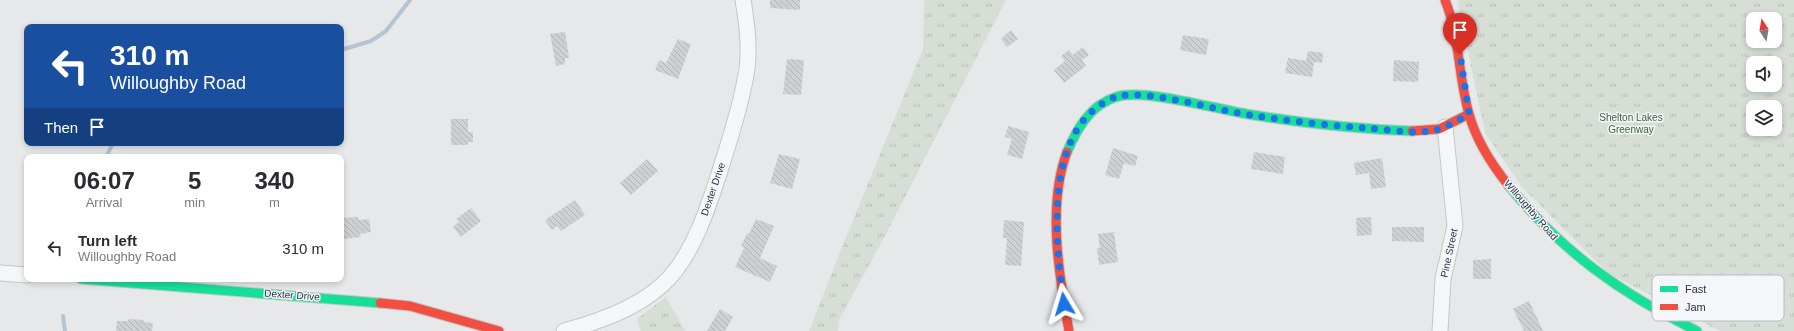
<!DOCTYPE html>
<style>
body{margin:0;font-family:Helvetica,sans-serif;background:#f2f2f3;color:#2b2b33;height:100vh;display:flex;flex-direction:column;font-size:15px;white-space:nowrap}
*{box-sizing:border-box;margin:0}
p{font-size:13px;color:#7c7c81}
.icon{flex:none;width:22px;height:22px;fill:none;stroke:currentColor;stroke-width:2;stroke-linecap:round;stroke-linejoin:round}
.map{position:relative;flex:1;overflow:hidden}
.details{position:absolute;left:24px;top:154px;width:320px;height:128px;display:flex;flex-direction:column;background:#fff;border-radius:8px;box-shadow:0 2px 6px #0003}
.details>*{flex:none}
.top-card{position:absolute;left:24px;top:24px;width:320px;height:122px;border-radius:8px;box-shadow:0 2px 6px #0003;background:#1a4fa0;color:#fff;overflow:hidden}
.needle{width:26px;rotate:348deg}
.tools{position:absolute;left:1746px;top:12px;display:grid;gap:8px}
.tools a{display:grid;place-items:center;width:36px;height:36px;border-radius:8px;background:#fff;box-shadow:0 2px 6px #0003;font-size:20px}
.pin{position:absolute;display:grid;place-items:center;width:34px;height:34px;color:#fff;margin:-41px -17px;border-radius:50% 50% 50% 0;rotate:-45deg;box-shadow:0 0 4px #0007}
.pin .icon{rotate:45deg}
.me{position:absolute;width:44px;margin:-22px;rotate:353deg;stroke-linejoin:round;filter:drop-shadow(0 0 3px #0008)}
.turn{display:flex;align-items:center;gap:14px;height:84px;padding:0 20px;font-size:18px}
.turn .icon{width:52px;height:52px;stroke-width:2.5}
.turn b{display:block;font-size:28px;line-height:34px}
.then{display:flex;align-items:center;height:38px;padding:0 20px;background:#0003;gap:8px;font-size:15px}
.eta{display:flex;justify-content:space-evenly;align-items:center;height:68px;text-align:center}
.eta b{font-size:24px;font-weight:700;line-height:28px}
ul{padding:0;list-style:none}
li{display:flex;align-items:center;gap:12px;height:52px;padding:0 20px}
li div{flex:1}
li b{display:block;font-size:15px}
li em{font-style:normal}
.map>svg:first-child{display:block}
</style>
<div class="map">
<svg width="1794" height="331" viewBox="0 0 1794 331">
<defs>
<pattern id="park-tufts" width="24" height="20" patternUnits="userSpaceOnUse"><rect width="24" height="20" fill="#d6ded6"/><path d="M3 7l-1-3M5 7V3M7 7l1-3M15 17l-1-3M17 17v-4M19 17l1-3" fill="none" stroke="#b8bfb9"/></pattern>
<pattern id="building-back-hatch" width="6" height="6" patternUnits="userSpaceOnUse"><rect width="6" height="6" fill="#ced0d3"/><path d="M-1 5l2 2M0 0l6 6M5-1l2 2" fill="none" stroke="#b1b3b6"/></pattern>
</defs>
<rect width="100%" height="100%" fill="#e6e8ea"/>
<!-- park -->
<g fill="url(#park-tufts)" fill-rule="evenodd">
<polygon points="924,0 1006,0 885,236 839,320 838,331 809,331 838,257 923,49"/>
<path d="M1459,0H1794V331H1720L1608,273L1522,187L1485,133L1458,2ZM1753,19H1775V41H1753ZM1753,63H1775V85H1753ZM1753,107H1775V129H1753Z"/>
<polygon points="666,297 685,331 641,331 637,319"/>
</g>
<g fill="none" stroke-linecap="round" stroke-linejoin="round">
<!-- stream -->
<g stroke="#b4c4d5" stroke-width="4">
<polyline points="341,50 371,41 386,31 410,0"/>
<polyline points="106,157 113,143"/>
<polyline points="63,316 65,331"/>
</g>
</g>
<!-- building -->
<g fill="url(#building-back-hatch)">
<polygon points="770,0 800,0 800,10 770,8"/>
<polygon points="1011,30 1018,39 1007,47 1001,39"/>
<polygon points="565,32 569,58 565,58 565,64 556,66 550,34"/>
<polygon points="1183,35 1209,39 1206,55 1180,50"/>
<polygon points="678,39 691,44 678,79 655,70 659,60 666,63"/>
<polygon points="1083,47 1089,55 1082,60 1086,66 1064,83 1054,70 1065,61 1061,56 1069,50 1073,55"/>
<polygon points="1308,51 1323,53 1322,63 1306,61"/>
<polygon points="1288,58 1314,62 1312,77 1285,73"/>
<polygon points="787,59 804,60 801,95 783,94"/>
<polygon points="1394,60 1419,62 1418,82 1393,81"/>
<polygon points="451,119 468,119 468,132 473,132 473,142 468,142 468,145 451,145"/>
<polygon points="1008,126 1029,132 1022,159 1007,155 1012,139 1005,137"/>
<polygon points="1113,148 1138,156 1135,166 1124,163 1119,179 1105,175"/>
<polygon points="1254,152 1285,157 1283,174 1251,169"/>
<polygon points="779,154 800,159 792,189 770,183"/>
<polygon points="1382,158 1386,187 1371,189 1369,173 1356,175 1354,163"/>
<polygon points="647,159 658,171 631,195 620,183"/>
<polygon points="575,200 585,215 561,231 557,226 552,230 545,220"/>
<polygon points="471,208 481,221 461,237 453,227 459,222 456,219"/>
<polygon points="358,217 359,220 369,219 371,232 360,234 361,237 343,239 341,218"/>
<polygon points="1371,217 1372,235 1357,236 1356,218"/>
<polygon points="756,219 774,226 760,258 777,266 770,282 735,267 744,248 741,246 747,233 749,234"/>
<polygon points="1004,220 1024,222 1021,266 1005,265 1007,238 1003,238"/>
<polygon points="1392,227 1424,227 1424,242 1392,241"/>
<polygon points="1114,232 1118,262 1099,265 1097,248 1100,248 1098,234"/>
<polygon points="1491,259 1491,279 1473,279 1473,260"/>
<polygon points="1529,301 1543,331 1524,331 1513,309"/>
<polygon points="720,309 733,317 725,331 707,331"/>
<polygon points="129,319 144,320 144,322 153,323 152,331 116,331 117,321 128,321"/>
</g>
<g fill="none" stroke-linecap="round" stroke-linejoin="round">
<!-- street casing -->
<g stroke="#c4c6c8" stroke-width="17">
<g id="street">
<polyline points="0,273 27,275"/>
<path d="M564,331C598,322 636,309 662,285C694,257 711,199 723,161C733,130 742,101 747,69C750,46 747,23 743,0"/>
<polyline points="1440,331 1443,279 1455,226 1445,127"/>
</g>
</g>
<!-- fast casing -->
<g stroke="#c4c6c8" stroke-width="11">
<g id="fast">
<path d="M1067,152C1077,129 1090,105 1116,97C1144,88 1215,109 1247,114C1301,123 1357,129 1412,131"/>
<path d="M1509,186C1562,252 1622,294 1697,331"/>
<polyline points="81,279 380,303"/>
</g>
</g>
<!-- jam casing -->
<g stroke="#c4c6c8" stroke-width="11">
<g id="jam">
<path d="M1445,0C1460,37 1458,76 1469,114C1476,140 1492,165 1509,186"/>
<polyline points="1412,131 1439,129 1469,114"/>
<path d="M1067,152C1047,205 1059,276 1069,331"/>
<polyline points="380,303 410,306 499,331"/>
</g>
</g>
<!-- street -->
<use href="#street" stroke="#f5f6f7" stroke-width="15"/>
<!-- fast -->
<use href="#fast" stroke="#16e098" stroke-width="9"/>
<!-- jam -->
<use href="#jam" stroke="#f24e42" stroke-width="9"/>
</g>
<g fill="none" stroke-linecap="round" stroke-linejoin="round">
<!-- route -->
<path stroke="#1a73e8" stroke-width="7" stroke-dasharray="0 12.6" d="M1064,304C1056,248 1045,149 1095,109C1101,104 1110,98 1119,96C1151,90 1214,110 1250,115C1287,121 1326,125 1364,128C1384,129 1411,134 1430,131C1444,129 1457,121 1469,114L1460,54"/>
</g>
<g text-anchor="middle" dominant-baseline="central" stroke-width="3" stroke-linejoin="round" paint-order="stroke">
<!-- park labels -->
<g font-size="10" fill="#3f6138" stroke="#f4f6f9">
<text x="1631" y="117">Shelton Lakes<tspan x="1631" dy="12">Greenway</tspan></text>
</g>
<!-- street labels -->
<g font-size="10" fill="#2b3445" stroke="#f4f6f9">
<text transform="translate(713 189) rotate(-71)">Dexter Drive</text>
<text transform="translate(1531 210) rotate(49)">Willoughby Road</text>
<text transform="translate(1449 253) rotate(-78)">Pine Street</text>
<text transform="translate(292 295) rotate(4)">Dexter Drive</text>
</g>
</g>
<!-- legend -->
<rect x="1652" y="275" width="132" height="46" rx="6" fill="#f4f6f9" stroke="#b8bcc3" stroke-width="1"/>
<rect x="1660" y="286" width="18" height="6" fill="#16e098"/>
<rect x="1660" y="304" width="18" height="6" fill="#f24e42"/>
<g font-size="11" fill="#2b3445">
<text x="1685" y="293">Fast</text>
<text x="1685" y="311">Jam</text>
</g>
</svg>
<div class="tools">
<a><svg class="needle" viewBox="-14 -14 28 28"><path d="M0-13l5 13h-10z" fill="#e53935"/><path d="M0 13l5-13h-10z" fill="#7c7c81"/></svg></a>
<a><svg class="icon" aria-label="sound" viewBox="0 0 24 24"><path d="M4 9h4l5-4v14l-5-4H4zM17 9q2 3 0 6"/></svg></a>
<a><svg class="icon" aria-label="layers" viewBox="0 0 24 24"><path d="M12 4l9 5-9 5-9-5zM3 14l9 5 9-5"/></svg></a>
</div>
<div class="pin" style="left:1460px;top:54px;background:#d93025"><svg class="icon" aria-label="arrive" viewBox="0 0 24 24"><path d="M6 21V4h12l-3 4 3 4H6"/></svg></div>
<svg class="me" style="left:1064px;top:304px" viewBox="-20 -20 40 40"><path d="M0-17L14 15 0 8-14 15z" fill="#1a73e8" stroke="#fff" stroke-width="4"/></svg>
<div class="top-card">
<div class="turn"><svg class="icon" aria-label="left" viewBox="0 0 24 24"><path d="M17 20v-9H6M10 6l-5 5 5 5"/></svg><div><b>310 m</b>Willoughby Road</div></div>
<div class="then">Then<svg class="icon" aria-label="arrive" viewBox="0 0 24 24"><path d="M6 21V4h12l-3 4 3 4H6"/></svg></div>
</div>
<section class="details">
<div class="eta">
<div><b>06:07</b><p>Arrival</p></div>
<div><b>5</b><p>min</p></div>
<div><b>340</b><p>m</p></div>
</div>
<ul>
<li><svg class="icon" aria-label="left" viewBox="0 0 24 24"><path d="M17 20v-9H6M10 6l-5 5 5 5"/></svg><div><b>Turn left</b><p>Willoughby Road</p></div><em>310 m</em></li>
</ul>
</section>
</div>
